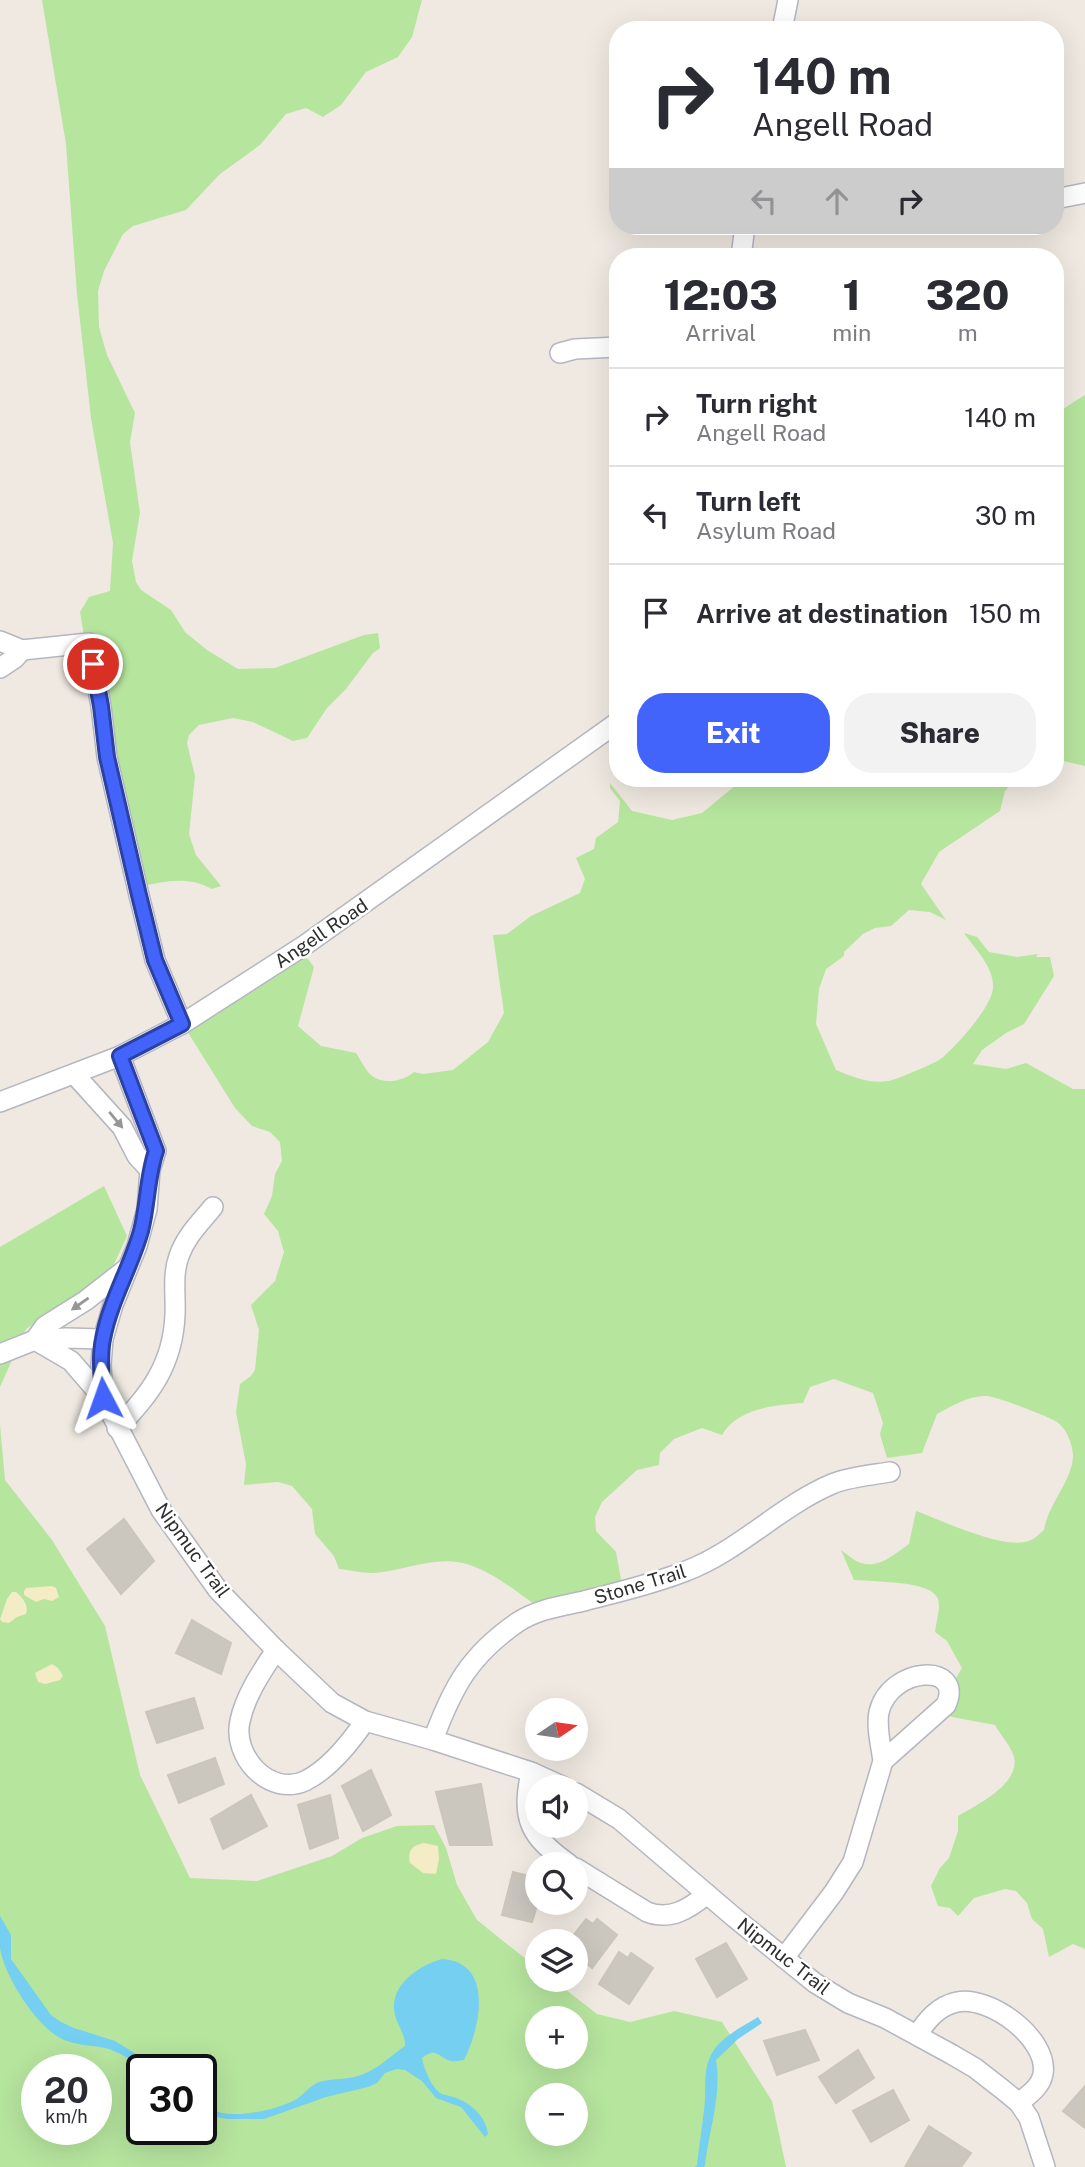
<!DOCTYPE html>
<meta charset="utf-8">
<style>
body{margin:0;font-family:"Public Sans",sans-serif;background:#f2f2f3;color:#2b2b33;height:100vh;display:flex;flex-direction:column;font-size:26px;white-space:nowrap}
*{box-sizing:border-box;margin:0}
p{font-size:23px;color:#7c7c81}
.icon{flex:none;width:38px;height:38px;fill:none;stroke:currentColor;stroke-width:2;stroke-linecap:round;stroke-linejoin:round}
.map{position:relative;flex:1;overflow:hidden}
.side{position:absolute;left:609px;top:248px;width:455px;height:539px;display:flex;flex-direction:column;background:#fff;border-radius:28px;box-shadow:0 7px 28px #0002}
.side>*{flex:none}
.guide{position:absolute;left:609px;top:21px;width:455px;height:214px;border-radius:28px;box-shadow:0 7px 28px #0002;background:#fff;color:#2b2b33;overflow:hidden}
.needle{width:46px;rotate:77deg}
.tools{position:absolute;left:525px;top:1698px;display:grid;gap:14px}
.tools a{display:grid;place-items:center;width:63px;height:63px;border-radius:50%;background:#fff;box-shadow:0 7px 28px #0002;font-size:35px}
.speed{position:absolute;left:21px;top:2054px;display:flex;gap:14px;font-size:35px;font-weight:700;text-align:center}
.speed>*{display:grid;place-content:center;width:91px;height:91px;border-radius:50%;background:#fff;box-shadow:0 7px 28px #0002;line-height:1}
.speed small{font-size:18px;font-weight:400}
.speed .limit{border:4px solid #111;border-radius:10px;background:#fff;color:#111}
.pin{position:absolute;display:grid;place-items:center;width:60px;height:60px;color:#fff;margin:-30px;border:4px solid #fff;border-radius:50%;box-shadow:0 2px 7px #0007}
.me{position:absolute;width:77px;margin:-38px;rotate:356deg;stroke-linejoin:round;filter:drop-shadow(0 0 5px #0008)}
.turn{display:flex;align-items:center;gap:24px;height:147px;padding:0 28px;font-size:32px}
.turn .icon{width:91px;height:91px;stroke-width:2.5}
.turn b{display:block;font-size:49px;line-height:60px}
.lanes{display:flex;align-items:center;height:66px;padding:0 28px;background:#0003;justify-content:center;gap:35px;direction:ltr}
.lanes .off{opacity:.35}
.eta{display:flex;justify-content:space-evenly;align-items:center;height:119px;text-align:center}
.eta b{font-size:42px;font-weight:800;line-height:49px}
.primary-button{display:flex;gap:14px;margin-top:auto;padding:14px 28px}
.primary-button a{flex:1;height:80px;border-radius:28px;background:#4264fb;color:#fff;font-size:28px;font-weight:800;line-height:80px;text-align:center}
.primary-button a+a{background:#f2f2f3;color:#2b2b33}
ul{padding:0;list-style:none}
li{display:flex;align-items:center;gap:21px;height:98px;padding:0 28px;border-top:2px solid #e1e1e2}
li div{flex:1}
li b{display:block;font-size:26px}
li em{font-style:normal}
.map>svg:first-child{display:block}
</style>
<div class="map">
<svg width="1085" height="2167" viewBox="0 0 1085 2167">
<rect width="100%" height="100%" fill="#efe9e1"/>
<!-- green -->
<g fill="#b6e59e" fill-rule="evenodd">
<path d="M42,0H422L412,37L398,57L366,72L341,105L323,117L306,108L286,114L260,145L220,174L186,210L133,226L123,234L104,271L98,291L99,327L107,355L135,413L130,442L140,513L132,561L136,582L141,590L171,610L185,632L207,650L238,669L275,668L364,635L378,633L380,648L373,653L346,689L327,708L307,738L293,741L253,722L233,718L199,725L189,735L187,743L195,776L189,834L196,855L221,886L212,889C186,875 165,882 137,887L107,771L80,612L89,597L110,591L113,543L91,418L77,294L66,144Z"/>
<polygon points="1085,395 1085,766 1055,759 1055,414"/>
<path d="M739,779H1016L1005,791L1000,811L939,852L921,884L946,920L930,912L909,910L891,926L875,928L863,934L844,952V956L826,969L819,989L816,1024L836,1070C853,1077 869,1084 888,1081C896,1080 936,1063 942,1058C957,1045 990,1009 993,989C995,968 975,949 964,933L977,937L989,952L1017,957L1038,954L1036,957H1050L1054,976L1024,1024L1006,1033L982,1050L973,1064L1006,1069L1026,1063L1073,1089H1085V1949L1073,1944L1049,1957L1043,1929L1032,1919L1027,1903L1016,1891L1005,1889L974,1898L958,1916L950,1908L938,1906L931,1886L940,1868L949,1858L958,1831V1816C977,1805 1024,1782 1013,1754C1009,1744 1000,1734 995,1725L952,1717L937,1710L962,1668L947,1641L935,1632C936,1623 941,1608 938,1599C932,1580 872,1582 854,1580L841,1550C847,1554 854,1561 861,1563C879,1569 896,1553 909,1544L916,1511C941,1520 1007,1552 1031,1540C1036,1538 1040,1533 1044,1530C1048,1504 1073,1480 1073,1455C1072,1443 1067,1429 1057,1422C1050,1417 995,1396 987,1396C969,1395 952,1406 937,1414L922,1453L887,1458L880,1434L883,1423L873,1393L834,1379L810,1387L803,1403C775,1405 738,1408 722,1435L702,1428L674,1439L660,1453L659,1465L637,1470L602,1502L595,1517L596,1531L616,1552L622,1585L537,1606C514,1590 486,1566 457,1562C428,1558 400,1572 372,1573C361,1573 350,1570 339,1569L334,1556L315,1534L312,1509L292,1486L278,1482L244,1485L246,1464L236,1412L240,1384L251,1376L255,1370L259,1330L251,1305L275,1281L284,1252L278,1231L264,1214L272,1196L275,1174L282,1161L280,1142L270,1132L252,1126L235,1108L179,1018L296,943L314,967L298,1026L321,1046L356,1053C360,1059 364,1067 368,1072C380,1086 403,1082 414,1072L423,1074L453,1070L488,1042L504,1013L493,935L507,934L531,916L580,893L585,879L576,858L594,849L596,838L618,822L620,801L610,788V783L632,811L672,820L702,813L736,785Z"/>
<polygon points="104,1186 127,1236 108,1277 26,1329 0,1387 0,1247"/>
<path d="M0,1425L5,1480L52,1540L105,1626L140,1775L190,1878L257,1881L332,1856L362,1838L397,1826L434,1825L446,1848L457,1885L477,1920L537,1968V1979H552L597,2014L630,2022L674,2011L722,2022L772,2101L786,2167H0ZM537,2018H576V2056H537ZM37,2070H96V2130H37ZM142,2070H201V2130H142ZM537,2095H576V2133H537Z"/>
</g>
<!-- sand -->
<g fill="#f3ecc5">
<polygon points="52,1586 56,1588 59,1597 52,1601 44,1599 36,1602 24,1595 24,1591 26,1588"/>
<path d="M12,1592H16C23,1598 29,1605 26,1614L17,1617L9,1623L2,1622L0,1619L7,1599Z"/>
<polygon points="52,1664 58,1668 63,1676 60,1680 45,1684 38,1682 35,1673"/>
<path d="M424,1843L438,1846L439,1859L436,1874L423,1873L410,1863C407,1851 412,1845 424,1843Z"/>
</g>
<!-- water -->
<g fill="#75cff0">
<path d="M0,1916L11,1935V1959L51,2015L61,2022L74,2028L115,2041L162,2070C143,2070 128,2056 109,2049C95,2045 80,2046 67,2041C39,2032 4,1976 0,1948C0,1938 0,1926 0,1916Z"/>
<path d="M442,1959C495,1962 480,2029 464,2060C462,2060 452,2062 451,2061C438,2058 437,2046 422,2058C424,2069 431,2086 440,2093C445,2096 450,2095 456,2098C472,2104 486,2117 488,2134L485,2137L461,2107L436,2098L422,2081L405,2070L397,2069L385,2073L377,2083L368,2087L326,2097L264,2119H227L206,2115L201,2112V2103C206,2105 211,2109 216,2111C235,2119 277,2110 295,2100C304,2095 308,2087 317,2083C329,2078 342,2080 354,2077C374,2073 389,2057 405,2046C406,2033 394,2022 394,2008C393,1983 420,1965 442,1959Z"/>
<path d="M758,2017L762,2023L738,2039L716,2060C722,2094 709,2130 705,2165L704,2167H695L697,2165C699,2146 702,2128 704,2110C707,2092 702,2072 711,2055C719,2038 742,2027 758,2017Z"/>
</g>
<!-- building -->
<g fill="#cbc7bf" stroke="#cbc5ba" stroke-width="2">
<polygon points="124,1519 154,1561 121,1594 87,1549"/>
<polygon points="192,1620 231,1643 221,1674 176,1653"/>
<polygon points="194,1698 203,1728 157,1743 146,1712"/>
<polygon points="215,1758 224,1784 179,1803 168,1775"/>
<polygon points="371,1770 391,1815 363,1831 342,1786"/>
<polygon points="481,1784 492,1845 450,1845 436,1792"/>
<polygon points="251,1795 267,1826 223,1849 211,1819"/>
<polygon points="330,1795 338,1838 310,1849 298,1805"/>
<polygon points="513,1872 537,1878 538,1902 532,1922 502,1915"/>
<polygon points="586,1919 593,1924 597,1919 617,1935 592,1968 576,1955 576,1941 569,1941"/>
<polygon points="726,1943 747,1979 717,1997 696,1959"/>
<polygon points="619,1952 628,1958 631,1953 653,1968 629,2004 599,1984"/>
<polygon points="805,2030 819,2060 777,2075 764,2041"/>
<polygon points="858,2050 874,2078 836,2103 819,2077"/>
<polygon points="1085,2086 1085,2128 1063,2111"/>
<polygon points="893,2090 909,2120 871,2142 853,2111"/>
<polygon points="929,2126 971,2153 961,2167 905,2167"/>
</g>
<g fill="none" stroke-linecap="round" stroke-linejoin="round">
<!-- minor casing -->
<g stroke="#b4b7c1" stroke-width="22">
<g id="minor">
<polyline points="782,30 788,0"/>
<polyline points="1055,199 1085,193"/>
<polyline points="741,257 745,226"/>
<polyline points="560,353 575,349 618,347"/>
<polyline points="0,641 22,650 89,643 101,706 107,757 139,895 155,960 182,1024"/>
<polyline points="0,668 15,658 22,650"/>
<polyline points="120,1056 156,1151 150,1170 147,1209 137,1246 113,1305 103,1339 101,1365 103,1398 161,1510 218,1590 276,1650 332,1703 365,1721 433,1740 531,1772 564,1787"/>
<polyline points="75,1075 122,1127 137,1156 150,1170"/>
<polyline points="0,1102 120,1056 182,1024 305,945 618,722"/>
<polyline points="0,1354 35,1340 66,1338 103,1339"/>
<polyline points="103,1398 71,1361 35,1340 45,1326 85,1301 126,1269"/>
<path d="M117,1428C150,1395 173,1364 175,1315C176,1295 172,1275 179,1256C186,1236 200,1223 213,1207"/>
<path d="M276,1650C262,1671 245,1696 240,1721C232,1756 269,1797 305,1781C329,1769 350,1743 365,1721"/>
<path d="M433,1740C453,1686 470,1655 518,1622C538,1609 562,1606 584,1601C618,1592 654,1584 686,1571C739,1551 780,1506 832,1484C849,1477 871,1475 890,1472"/>
<path d="M531,1772C521,1819 529,1836 569,1864"/>
<polyline points="576,1793 619,1819 735,1918 815,1983 848,2003 885,2018 951,2054 975,2068 1002,2089 1019,2103 1029,2118 1045,2167"/>
<path d="M576,1868L647,1912C670,1921 689,1909 707,1894"/>
<path d="M784,1958L834,1892L853,1862L883,1761L946,1705C965,1662 890,1666 879,1712C876,1727 881,1746 883,1761"/>
<path d="M917,2035C927,2020 938,2006 957,2002C990,1995 1049,2039 1043,2074C1041,2087 1028,2095 1019,2103"/>
</g>
</g>
<!-- minor -->
<use href="#minor" stroke="#fff" stroke-width="19"/>
</g>
<!-- one-way arrows -->
<defs><path id="oneway-solid" d="M-6-.8H1V-3.2L6.5 0L1 3.2V.8H-6Z" transform="scale(1.75)"/></defs>
<g fill="#969696">
<use href="#oneway-solid" transform="translate(116 1120) rotate(50)"/>
<use href="#oneway-solid" transform="translate(80 1304) rotate(145)"/>
</g>
<g fill="none" stroke-linecap="round" stroke-linejoin="round">
<!-- route casing -->
<g stroke="#2b41a3" stroke-width="18">
<path id="route" d="M93,664L101,706L107,757L139,895L155,960L182,1024L120,1056L156,1151C147,1177 148,1204 141,1231C131,1267 110,1301 103,1339C99,1358 102,1379 103,1398"/>
</g>
<!-- route -->
<use href="#route" stroke="#4264fb" stroke-width="12"/>
</g>
<g text-anchor="middle" dominant-baseline="central" stroke-width="5" stroke-linejoin="round" paint-order="stroke">
<!-- street labels -->
<g font-size="19" fill="#2e2e2e" stroke="#fff">
<text transform="translate(321 933) rotate(-34)">Angell Road</text>
<text transform="translate(193 1550) rotate(54)">Nipmuc Trail</text>
<text transform="translate(640 1584) rotate(-17)">Stone Trail</text>
<text transform="translate(784 1956) rotate(38)">Nipmuc Trail</text>
</g>
</g>
</svg>
<div class="tools">
<a><svg class="needle" viewBox="-14 -14 28 28"><path d="M0-13l5 13h-10z" fill="#e53935"/><path d="M0 13l5-13h-10z" fill="#7c7c81"/></svg></a>
<a><svg class="icon" aria-label="sound" viewBox="0 0 24 24"><path d="M4 9h4l5-4v14l-5-4H4zM17 9q2 3 0 6"/></svg></a>
<a><svg class="icon" aria-label="search" viewBox="0 0 24 24"><circle cx="10" cy="10" r="6"/><path d="M15 15l6 6"/></svg></a>
<a><svg class="icon" aria-label="layers" viewBox="0 0 24 24"><path d="M12 4l9 5-9 5-9-5zM3 14l9 5 9-5"/></svg></a>
<a>+</a>
<a>−</a>
</div>
<div class="speed"><div>20<small>km/h</small></div><div class="limit">30</div></div>
<div class="pin" style="left:93px;top:664px;background:#d93025"><svg class="icon" aria-label="arrive" viewBox="0 0 24 24"><path d="M6 21V4h12l-3 4 3 4H6"/></svg></div>
<svg class="me" style="left:103px;top:1398px" viewBox="-20 -20 40 40"><path d="M0-17L14 15 0 8-14 15z" fill="#4264fb" stroke="#fff" stroke-width="4"/></svg>
<div class="guide">
<div class="turn"><svg class="icon" aria-label="right" viewBox="0 0 24 24"><path d="M7 20v-9h11M14 6l5 5-5 5"/></svg><div><b>140 m</b>Angell Road</div></div>
<div class="lanes"><svg class="icon off" aria-label="left" viewBox="0 0 24 24"><path d="M17 20v-9H6M10 6l-5 5 5 5"/></svg><svg class="icon off" aria-label="ahead" viewBox="0 0 24 24"><path d="M12 20V5M6 11l6-6 6 6"/></svg><svg class="icon" aria-label="right" viewBox="0 0 24 24"><path d="M7 20v-9h11M14 6l5 5-5 5"/></svg></div>
</div>
<section class="side">
<div class="eta">
<div><b>12:03</b><p>Arrival</p></div>
<div><b>1</b><p>min</p></div>
<div><b>320</b><p>m</p></div>
</div>
<ul>
<li><svg class="icon" aria-label="right" viewBox="0 0 24 24"><path d="M7 20v-9h11M14 6l5 5-5 5"/></svg><div><b>Turn right</b><p>Angell Road</p></div><em>140 m</em></li>
<li><svg class="icon" aria-label="left" viewBox="0 0 24 24"><path d="M17 20v-9H6M10 6l-5 5 5 5"/></svg><div><b>Turn left</b><p>Asylum Road</p></div><em>30 m</em></li>
<li><svg class="icon" aria-label="arrive" viewBox="0 0 24 24"><path d="M6 21V4h12l-3 4 3 4H6"/></svg><div><b>Arrive at destination</b></div><em>150 m</em></li>
</ul>
<div class="primary-button"><a>Exit</a><a>Share</a></div>
</section>
</div>
